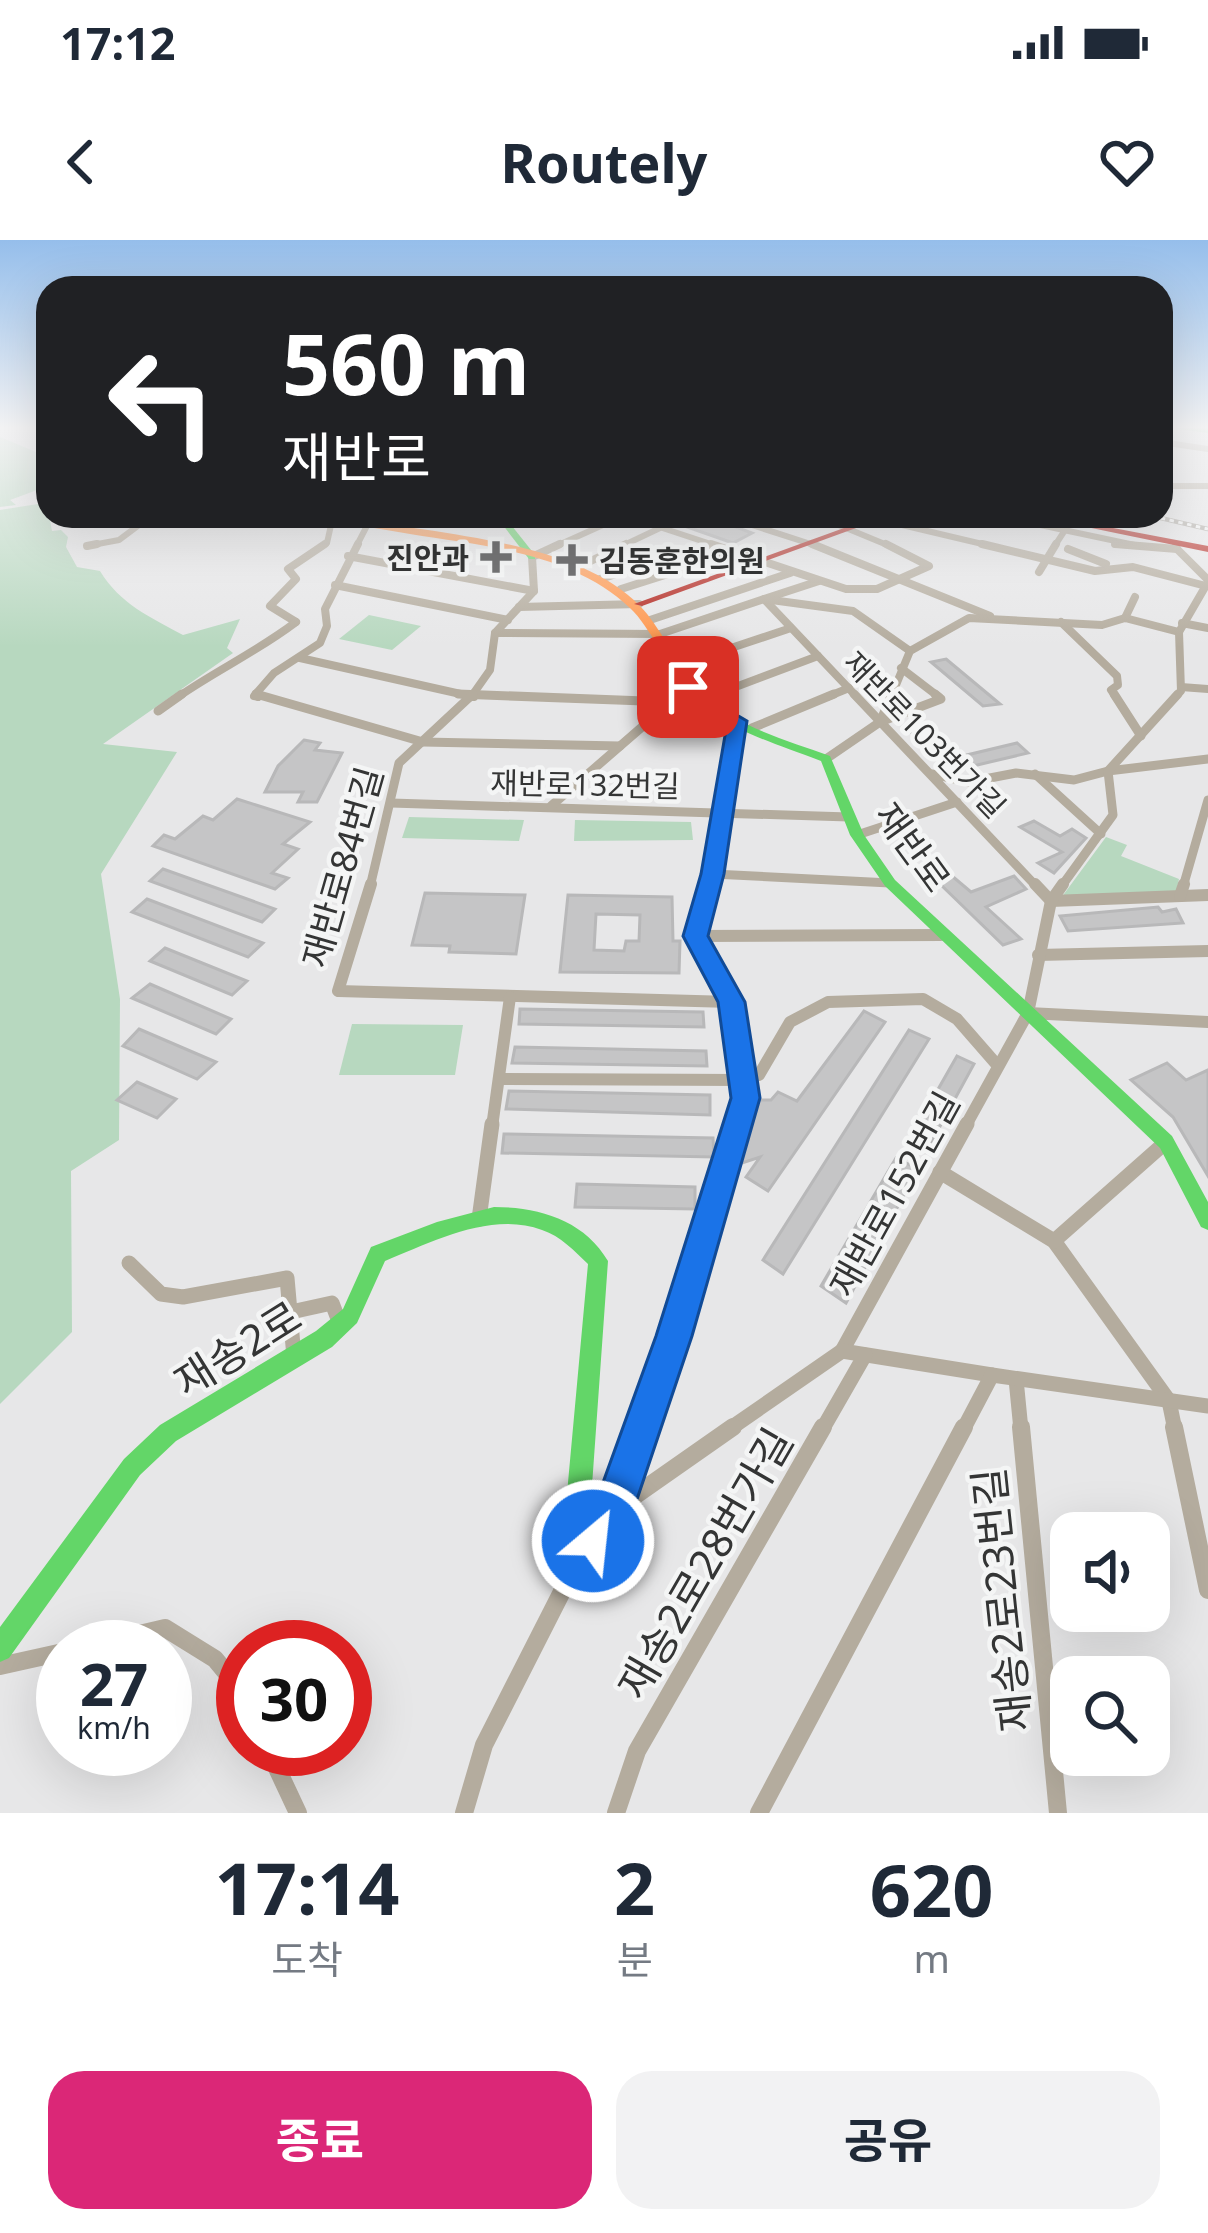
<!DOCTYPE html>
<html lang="ko">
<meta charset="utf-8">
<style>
body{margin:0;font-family:"Noto Sans","Noto Sans KR",sans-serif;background:#f2f2f3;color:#1f2937;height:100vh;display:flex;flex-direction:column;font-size:45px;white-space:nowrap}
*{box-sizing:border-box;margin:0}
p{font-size:39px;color:#747a83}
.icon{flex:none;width:66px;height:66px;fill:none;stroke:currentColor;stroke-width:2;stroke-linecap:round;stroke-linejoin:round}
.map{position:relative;height:1573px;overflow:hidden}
.details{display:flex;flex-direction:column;background:#fff;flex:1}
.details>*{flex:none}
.hud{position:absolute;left:36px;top:36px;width:1137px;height:252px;border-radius:36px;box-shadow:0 12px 48px #0002;background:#202124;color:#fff;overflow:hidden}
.controls{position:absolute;left:1050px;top:1272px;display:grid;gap:24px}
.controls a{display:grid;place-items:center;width:120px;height:120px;border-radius:24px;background:#fff;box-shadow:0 12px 48px #0002;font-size:60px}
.speed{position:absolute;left:36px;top:1380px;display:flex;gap:24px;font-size:60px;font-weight:700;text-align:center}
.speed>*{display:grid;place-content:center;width:156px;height:156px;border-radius:50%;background:#fff;box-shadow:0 12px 48px #0002;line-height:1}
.speed small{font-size:30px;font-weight:400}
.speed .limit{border:18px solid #d22;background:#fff;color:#111}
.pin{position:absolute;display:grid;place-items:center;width:102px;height:102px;color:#fff;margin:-51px;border-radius:24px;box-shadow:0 6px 18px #0006}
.me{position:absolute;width:132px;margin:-66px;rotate:28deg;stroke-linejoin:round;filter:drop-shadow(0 0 9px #0008)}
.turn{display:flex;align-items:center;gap:42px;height:252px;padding:0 48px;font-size:54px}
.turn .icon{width:156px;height:156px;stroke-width:2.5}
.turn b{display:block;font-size:84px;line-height:102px}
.eta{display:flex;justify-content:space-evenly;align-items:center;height:204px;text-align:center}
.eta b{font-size:72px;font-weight:700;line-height:84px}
.button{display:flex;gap:24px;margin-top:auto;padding:24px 48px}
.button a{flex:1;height:138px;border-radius:36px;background:#db2777;color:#fff;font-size:48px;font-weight:700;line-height:138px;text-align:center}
.button a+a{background:#f2f2f3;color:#1f2937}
.status{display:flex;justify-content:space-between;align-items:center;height:84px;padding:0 60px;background:#fff;direction:ltr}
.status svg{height:33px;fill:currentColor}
header{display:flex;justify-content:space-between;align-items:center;height:156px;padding:0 48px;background:#fff;font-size:54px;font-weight:700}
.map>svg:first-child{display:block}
</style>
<div class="status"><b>17:12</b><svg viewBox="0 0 49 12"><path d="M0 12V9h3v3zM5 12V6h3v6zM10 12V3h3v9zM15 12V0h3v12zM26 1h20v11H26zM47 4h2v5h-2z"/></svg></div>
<header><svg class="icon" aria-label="back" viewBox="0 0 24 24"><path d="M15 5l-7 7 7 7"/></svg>Routely<svg class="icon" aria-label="heart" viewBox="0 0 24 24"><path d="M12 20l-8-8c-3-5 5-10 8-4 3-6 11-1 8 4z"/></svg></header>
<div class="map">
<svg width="1208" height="1573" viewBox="0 0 1208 1573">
<rect width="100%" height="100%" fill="#e7e7e8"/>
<!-- green -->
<g fill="#b7d8bf">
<polygon points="0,197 48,217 48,236 36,242 48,241 48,246 10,260 16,265 0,267"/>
<path d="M44,263L48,276L61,277L50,280L52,291L61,290L68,297L66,307L77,327L100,331C120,364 150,377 183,395L240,379L227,408L233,413L103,504L177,512L101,634L120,759L119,900L71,931L72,1092L0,1164V270Z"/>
<polygon points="369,375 421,386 392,410 339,399"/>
<polygon points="409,577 524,580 519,601 402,598"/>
<polygon points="575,580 691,582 693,600 574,601"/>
<polygon points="1106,597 1127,605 1121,616 1179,639 1176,653 1061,658"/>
<polygon points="352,784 463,785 455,835 339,835"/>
</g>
<!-- building -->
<g fill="#c5c5c6" stroke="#b8b8b9" stroke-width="3" fill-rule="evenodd">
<polygon points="656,276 706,276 752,293 733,303"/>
<polygon points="946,419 1000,464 983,466 931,422"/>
<polygon points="925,491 954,518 1017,503 1028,513 956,530 912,493"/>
<polygon points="304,500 320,503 315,510 342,513 317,562 298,562 303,552 265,552 278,526"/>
<polygon points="237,559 310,582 283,604 298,609 272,633 288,638 275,649 153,606 164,595 175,599 203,576 213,580"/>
<polygon points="1034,581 1060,596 1072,589 1086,598 1054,633 1038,623 1062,612 1020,587"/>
<polygon points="163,629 275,669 262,682 150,641"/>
<polygon points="952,636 971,652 1014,636 1026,649 986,667 1021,699 1003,705 938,642"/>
<polygon points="425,653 525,655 516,714 449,712 450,706 412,705"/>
<path d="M568,655L672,657L673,701H680L679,733L560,732ZM596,674L640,675L639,701H626L624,711L594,710Z"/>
<polygon points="147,659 263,703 248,717 132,672"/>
<polygon points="1158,667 1162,672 1176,669 1183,683 1068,691 1060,676"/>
<polygon points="165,708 247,741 232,755 150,721"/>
<polygon points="150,744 231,779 216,794 132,758"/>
<polygon points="520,769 703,772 704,787 519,784"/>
<polygon points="864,771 885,782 768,951 746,937 760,917 739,924 756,860 771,860 778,852 797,861"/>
<polygon points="139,789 216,822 197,839 123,806"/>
<polygon points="909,790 929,799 783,1034 763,1020"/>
<polygon points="515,807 706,811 707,826 512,823"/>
<polygon points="957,816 974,824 926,912 908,902"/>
<polygon points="1167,823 1186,840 1208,830 1208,936 1173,877 1131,840"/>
<polygon points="137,842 176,859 157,878 117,860"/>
<polygon points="509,851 710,855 710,875 506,869"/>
<polygon points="504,894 713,898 714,917 502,913"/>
<polygon points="896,918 918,929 846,1063 821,1046"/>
<polygon points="577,944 695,947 695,969 575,967"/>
</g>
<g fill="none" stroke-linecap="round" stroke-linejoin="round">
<!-- street-far5 -->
<g stroke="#b4ac9e" stroke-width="6">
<polyline points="1161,202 1208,209"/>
<polyline points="1161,246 1208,246"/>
<polyline points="457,276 506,284"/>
<polyline points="626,276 720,307"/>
<polyline points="724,276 820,307"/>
<polyline points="817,276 892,307"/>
<polyline points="864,276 995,307"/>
<polyline points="998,276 1144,307"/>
<polyline points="920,283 964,283 981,276"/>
<polyline points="87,306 119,300 151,276"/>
<polyline points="321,307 327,303 333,276"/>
<polyline points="356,307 372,276"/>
<polyline points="554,307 623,276"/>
<polyline points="620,307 660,288"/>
<polyline points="704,307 711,305"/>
<polyline points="1054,307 1067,287"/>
</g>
<!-- street-far4 -->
<g stroke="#b4ac9e" stroke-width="8">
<polyline points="711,304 846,349 877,349 929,326 886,304"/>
<polyline points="812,304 990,376"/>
<polyline points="982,304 1095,331 1133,327 1206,346"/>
<polyline points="1115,304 1177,309"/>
<polyline points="87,306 97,304"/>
<polyline points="1175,307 1208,340"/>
<polyline points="1068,309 1106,324"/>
<polyline points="348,316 534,351"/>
<polyline points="572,330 626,304"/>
<polyline points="1039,332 1056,304"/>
<polyline points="600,339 711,305"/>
<polyline points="819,341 764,359 857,457"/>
<polyline points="335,345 508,380"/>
<polyline points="621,349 734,313"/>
<polyline points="519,367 639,364"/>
<polyline points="1125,378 1135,357"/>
<polyline points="650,380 790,333"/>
<polyline points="296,382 270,366 296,339 288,329 325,304"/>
<polyline points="1061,382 1117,436 1118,445 1111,450 1116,457"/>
<polyline points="1182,383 1208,388"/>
<polyline points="495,393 660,394 764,359 853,371 910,411"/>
<polyline points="300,418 474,457"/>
<polyline points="677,426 791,388"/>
<polyline points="901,428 939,457"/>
<polyline points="1181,447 1208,449"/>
<path d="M178,457C217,430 258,411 296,382"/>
<polyline points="258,457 254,456 274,433 320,403 327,386 325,369 358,304"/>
<polyline points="471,457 490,430 495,393 534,351 532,317 560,304"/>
<polyline points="676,457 688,447"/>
<polyline points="709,457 818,416"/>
<polyline points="827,457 849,448"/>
<polyline points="891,457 910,411 969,378 1102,385 1125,378 1179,392"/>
<polyline points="1175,457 1181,451 1179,392 1208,342"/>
</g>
<!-- street-far3 -->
<g stroke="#b4ac9e" stroke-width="9">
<polyline points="256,454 423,502 620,506"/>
<polyline points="458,454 671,462"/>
<polyline points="854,454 1037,647"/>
<polyline points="1114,454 1141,496"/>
<polyline points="699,461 717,454"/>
<polyline points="158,471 182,454"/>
<polyline points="880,482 941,459 935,454"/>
<polyline points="752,488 834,454"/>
<polyline points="826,519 880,482 892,454"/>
<polyline points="932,534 969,542 1016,533 1074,540 1108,531 1208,519"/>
<polyline points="1035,534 1101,594"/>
<polyline points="391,563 849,577"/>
<polyline points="551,566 680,454"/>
<polyline points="857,595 957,562"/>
<polyline points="713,634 890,643"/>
<polyline points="370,647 399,523 473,454"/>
<polyline points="710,647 737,481"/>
<polyline points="1061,647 1113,575 1108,531 1178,454"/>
<polyline points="1183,647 1208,560"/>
</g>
<!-- street-far2 -->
<g stroke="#b4ac9e" stroke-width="12">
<polyline points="371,644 338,751 731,762"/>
<path d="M710,644L696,696C727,755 756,819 737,887"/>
<polyline points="1035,644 1051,661 1208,655"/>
<polyline points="1180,656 1184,644"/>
<polyline points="696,696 941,695"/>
<polyline points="1038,715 1208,711"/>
<polyline points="1028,773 1208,782"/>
<polyline points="759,835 790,782 828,762 923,759 957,779 998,826"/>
<polyline points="501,839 742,840"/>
<polyline points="492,887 510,757"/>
<polyline points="965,887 1028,773 1051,661 1063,644"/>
</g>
<!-- street-far1 -->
<g stroke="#b4ac9e" stroke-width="15">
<polyline points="940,932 1054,1001 1169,1161 1175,1190"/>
<polyline points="479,979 492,884"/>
<polyline points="1054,1001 1166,902"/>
<polyline points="129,1023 161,1054 183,1057 287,1038 294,1117"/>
<polyline points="291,1072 332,1063 340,1084"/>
<polyline points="842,1111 967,884"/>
<polyline points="1016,1139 1021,1190"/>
<polyline points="641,1190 710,987 738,884"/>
<polyline points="728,1190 842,1111 992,1135"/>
<polyline points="822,1190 865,1115"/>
<polyline points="963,1190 992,1135 1208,1166"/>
</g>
<!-- street -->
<g stroke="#b4ac9e" stroke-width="18">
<polyline points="1021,1187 1058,1573"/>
<polyline points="1174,1187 1208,1350"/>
<polyline points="613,1271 642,1187"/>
<polyline points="84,1407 165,1388 215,1419 243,1453"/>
<polyline points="0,1426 63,1412"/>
<polyline points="268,1509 298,1573"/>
<polyline points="464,1573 484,1505 573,1330 613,1271 733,1187"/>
<polyline points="616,1573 637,1511 823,1187"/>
<polyline points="759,1573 964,1187"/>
</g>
<!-- fast -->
<g fill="#63d668" fill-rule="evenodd">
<polygon points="1175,187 1208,189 1208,193 1178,189"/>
<polygon points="496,276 504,276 535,315 535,319 529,319"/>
<path d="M658,401H666C675,417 684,434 697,448C731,486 784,499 830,516L864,595L895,640L1172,896L1208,962V990L1201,987L1160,908L885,646L850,595L821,521C739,490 702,484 657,403Z"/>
<path d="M494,967C539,967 584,980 608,1021L586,1330L582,1339L573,1343L564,1339L560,1330L588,1024C574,1011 561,996 542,990C491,971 432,1002 385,1021L357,1083L332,1107L176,1201L140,1235L9,1418L0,1422V1387L124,1219L160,1185L316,1091L343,1069L371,1007L437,982Z"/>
</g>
<!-- slow -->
<path fill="#ff974d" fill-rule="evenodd" d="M328,276H343C432,295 574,298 640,366C650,376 659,391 667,403L658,405C649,393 641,378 630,368C572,313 485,306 410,294C383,289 353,286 328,276Z"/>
<!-- jam -->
<g fill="#b3261e" fill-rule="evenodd">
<polygon points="877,276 889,276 642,366 634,364"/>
<polygon points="1033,276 1050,276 1208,306 1208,312"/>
</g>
<!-- rail casing -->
<g stroke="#aaa69f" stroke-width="4.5">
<polyline id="rail" points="1152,276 1208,289"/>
</g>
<!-- rail -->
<use href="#rail" stroke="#f4f5f5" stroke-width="3" stroke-dasharray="4.5" stroke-linecap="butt"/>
</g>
<!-- sky -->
<linearGradient id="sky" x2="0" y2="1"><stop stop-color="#95beeb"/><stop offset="0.46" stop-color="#f4f4f5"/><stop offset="1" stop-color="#f4f4f5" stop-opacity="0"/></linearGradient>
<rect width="1208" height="407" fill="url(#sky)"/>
<!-- route -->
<polygon fill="#1a73e8" stroke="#114b97" stroke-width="3" points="681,443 694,443 706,457 747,481 724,634 708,696 745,762 760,858 692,1096 633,1271 607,1315 593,1321 578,1315 572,1301 597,1259 656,1096 731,858 718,762 683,696 701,634 727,484 693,465 678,447"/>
<!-- markers -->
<g fill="#737374" stroke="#f4f5f5" stroke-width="4.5">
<path d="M490 299h12v12h12v12h-12v12h-12v-12h-12v-12h12z"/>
<path d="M566 302h12v12h12v12h-12v12h-12v-12h-12v-12h12z"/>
</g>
<g text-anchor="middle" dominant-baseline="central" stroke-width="9" stroke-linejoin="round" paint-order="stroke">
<!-- far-poi labels -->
<g font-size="30" font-weight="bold" fill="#343535" stroke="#f4f5f5" text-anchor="end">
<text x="469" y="317">진안과</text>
<text x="599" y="320" text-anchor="start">김동훈한의원</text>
</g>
<!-- far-street labels -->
<g font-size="30" fill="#343535" stroke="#f4f5f5">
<text transform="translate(925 494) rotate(46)">재반로103번가길</text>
<text transform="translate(585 544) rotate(1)">재반로132번길</text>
</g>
<!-- street labels -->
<g font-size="36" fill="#343535" stroke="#f4f5f5">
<text transform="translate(913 607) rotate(54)">재반로</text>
<text transform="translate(342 627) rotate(-74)">재반로84번길</text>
<text transform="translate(894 954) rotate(-61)">재반로152번길</text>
</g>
<!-- near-street labels -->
<g font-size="42" fill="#343535" stroke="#f4f5f5">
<text transform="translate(237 1108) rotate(-32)">재송2로</text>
<text transform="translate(704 1323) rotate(-60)">재송2로28번가길</text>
<text transform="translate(1001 1360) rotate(-96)">재송2로23번길</text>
</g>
</g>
</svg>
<div class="controls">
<a><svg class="icon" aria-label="sound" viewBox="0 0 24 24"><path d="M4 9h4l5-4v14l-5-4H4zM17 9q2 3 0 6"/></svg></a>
<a><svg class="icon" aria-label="search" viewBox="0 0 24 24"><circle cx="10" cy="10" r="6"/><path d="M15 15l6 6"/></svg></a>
</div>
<div class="speed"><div>27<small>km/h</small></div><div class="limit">30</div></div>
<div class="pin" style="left:688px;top:447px;background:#d93025"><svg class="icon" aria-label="arrive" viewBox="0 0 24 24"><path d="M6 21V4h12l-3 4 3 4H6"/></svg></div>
<svg class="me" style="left:593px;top:1301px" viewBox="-20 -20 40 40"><circle r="17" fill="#1a73e8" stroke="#fff" stroke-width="3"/><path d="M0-11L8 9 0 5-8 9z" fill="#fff"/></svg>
<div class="hud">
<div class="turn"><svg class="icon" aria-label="left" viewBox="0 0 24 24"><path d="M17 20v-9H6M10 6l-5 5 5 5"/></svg><div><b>560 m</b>재반로</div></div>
</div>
</div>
<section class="details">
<div class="eta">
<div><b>17:14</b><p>도착</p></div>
<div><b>2</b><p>분</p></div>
<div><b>620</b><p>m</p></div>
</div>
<div class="button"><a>종료</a><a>공유</a></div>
</section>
